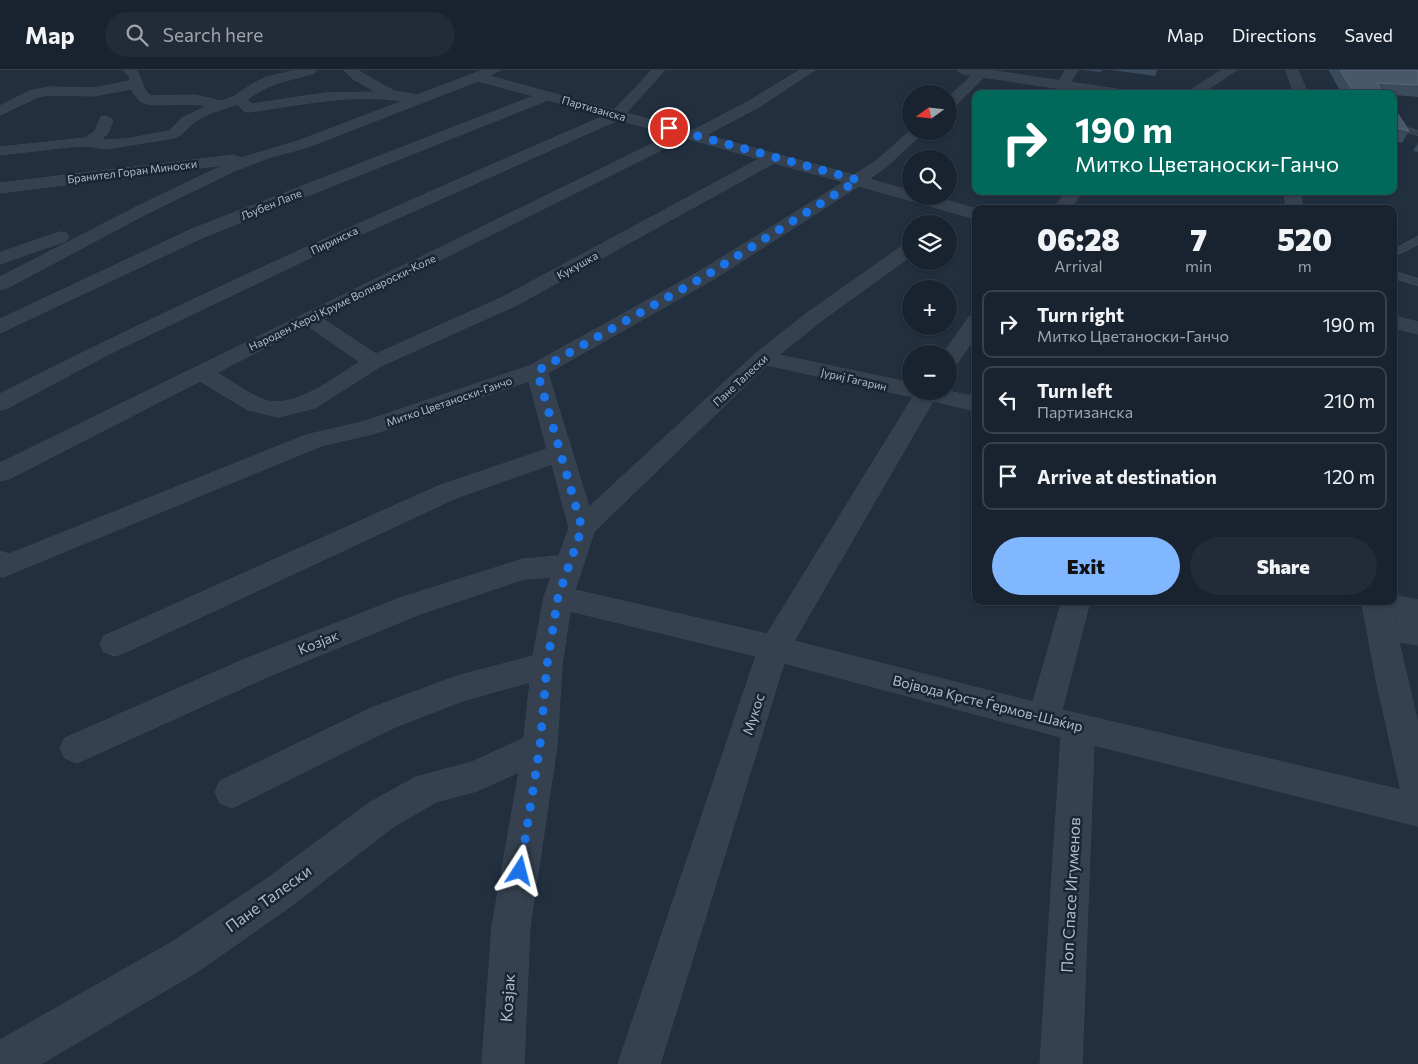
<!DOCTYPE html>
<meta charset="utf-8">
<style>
body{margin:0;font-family:Commissioner,sans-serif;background:#222b37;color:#f1f3f6;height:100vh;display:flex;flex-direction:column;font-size:19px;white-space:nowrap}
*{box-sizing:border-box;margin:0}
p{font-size:16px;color:#9fa4aa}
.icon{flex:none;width:28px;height:28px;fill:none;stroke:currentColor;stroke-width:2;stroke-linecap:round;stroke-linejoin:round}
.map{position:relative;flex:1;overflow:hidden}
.panel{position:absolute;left:972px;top:135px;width:425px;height:400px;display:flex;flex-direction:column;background:#19232f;border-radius:10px;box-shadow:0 1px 4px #0004,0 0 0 1px #37404b}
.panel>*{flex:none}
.guide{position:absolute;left:972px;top:20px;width:425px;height:105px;border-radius:10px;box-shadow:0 1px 4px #0004,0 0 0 1px #37404b;background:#00695c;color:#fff;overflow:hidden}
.needle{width:32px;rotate:255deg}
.fabs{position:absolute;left:902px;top:15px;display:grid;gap:10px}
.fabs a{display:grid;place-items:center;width:55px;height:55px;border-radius:50%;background:#19232f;box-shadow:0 1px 4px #0004,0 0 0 1px #37404b;font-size:25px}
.pin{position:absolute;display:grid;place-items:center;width:42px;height:42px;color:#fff;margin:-21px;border:2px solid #fff;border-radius:50%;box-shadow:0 1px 5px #0007}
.me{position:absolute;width:55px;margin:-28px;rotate:9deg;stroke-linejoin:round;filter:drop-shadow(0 0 4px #0008)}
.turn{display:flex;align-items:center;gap:18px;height:105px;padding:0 20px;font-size:22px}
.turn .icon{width:65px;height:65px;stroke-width:2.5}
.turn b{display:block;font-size:35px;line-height:42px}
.eta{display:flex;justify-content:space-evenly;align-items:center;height:85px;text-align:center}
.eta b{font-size:30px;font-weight:800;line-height:35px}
.button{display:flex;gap:10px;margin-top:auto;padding:10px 20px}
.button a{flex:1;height:58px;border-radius:30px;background:#81b7ff;color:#111;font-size:20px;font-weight:800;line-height:58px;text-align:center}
.button a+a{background:#222b37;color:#f1f3f6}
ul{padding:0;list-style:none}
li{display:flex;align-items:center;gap:15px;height:68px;margin:0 10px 8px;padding:0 10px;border:2px solid #37404b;border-radius:10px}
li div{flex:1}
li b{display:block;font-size:19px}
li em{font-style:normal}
header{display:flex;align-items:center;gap:30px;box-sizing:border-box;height:70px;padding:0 25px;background:#19232f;border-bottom:1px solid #37404b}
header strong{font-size:24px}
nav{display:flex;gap:28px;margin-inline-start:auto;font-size:18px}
.search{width:350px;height:45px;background:#222b37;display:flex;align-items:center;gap:12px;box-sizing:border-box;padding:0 18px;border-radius:28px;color:#9fa4aa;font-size:19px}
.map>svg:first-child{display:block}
</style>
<header>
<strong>Map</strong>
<div class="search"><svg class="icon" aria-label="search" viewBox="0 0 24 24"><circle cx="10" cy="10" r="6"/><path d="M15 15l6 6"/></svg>Search here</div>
<nav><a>Map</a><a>Directions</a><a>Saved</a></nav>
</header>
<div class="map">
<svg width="1418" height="994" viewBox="0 0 1418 994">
<rect width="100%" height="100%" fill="#212f3f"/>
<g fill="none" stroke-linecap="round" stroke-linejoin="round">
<!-- service casing -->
<g stroke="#3e4a58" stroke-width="2">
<g id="service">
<polygon points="1394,54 1418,61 1418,65 1394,58"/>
<polygon points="1418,167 1418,174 1394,186 1394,180"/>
<polygon points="1394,202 1418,209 1418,215 1394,208"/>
</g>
</g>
<!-- minor casing -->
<g stroke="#3e4a58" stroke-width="1">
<g id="minor">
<path d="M124,0H136C143,9 141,19 151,26L195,25L221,31L235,26L252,14L267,7L297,0H316L314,3C289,11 269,12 247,30L252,34L325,23L376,22L353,9L344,0H357L394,21L417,25L483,0H500L489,6L614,40L652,0H665L626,43L692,61L749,31L800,0H815L759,37L706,65L854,105L876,91L911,60V61H925L886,97L869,109L911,121V126H932L976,139V149L859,116L714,209L548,303L589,437L755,284L807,243L905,174L911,173V186L821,251L779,285L911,313V321H948L976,327V341L933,331L794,571L1033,632L1062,531H1090L1062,640L1418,724V756L1094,675L1082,994H1040L1061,667L784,593L660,994H618L756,586L570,541L562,595L557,676L530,856L524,994H482L492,856L519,702L477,721L436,732L393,757L291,836L200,900L41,994H0V970L172,872L265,810L369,733L416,707L472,692L524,668L530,612L462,631L393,658L232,738L220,733L215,722L220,711L371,638L457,606L533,586L544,527L551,507L524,509L420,544L267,607L77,693L65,688L60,678L65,668L245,589L400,528L523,489L559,486L569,458L552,394L456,428L126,582L115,586L104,582L100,574L104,566L438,416L547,379L529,311L376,363L321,376L3,507L0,506V481L9,484L306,365L362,352L529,296L700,201L844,112L774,93L517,235L381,296L315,338L278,347L248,340L200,311L9,409L0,411V393L672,64L618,50L333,177L109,284L8,338L0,340V324C198,223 401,134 604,46L548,30L204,167L0,263V249L192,159L534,26L478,11L308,77L268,88L234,101L148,143L7,218L0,220V207L136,137L224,95L0,123V113L234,85L241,88L298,71L403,31C354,23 298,35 249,42L244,41L237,34C224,39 211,42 199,49C190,54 183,66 174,68L106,79L88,76L68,77L0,85V77L85,68L95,61L101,47L106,46L113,50L108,63L101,70L126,69L169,61L182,48L207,36C188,31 157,38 144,33C138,31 134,24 131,19L93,26L49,25L38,27L0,45V36L29,21L49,17L93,18L130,11V8ZM686,68L759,89L503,227L376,284L323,249ZM308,256L360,292C335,307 294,340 264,330C248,324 232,311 217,303ZM767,295L913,327L767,564L575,520L594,462Z"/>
<polygon points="978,0 985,0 988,3 954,37 949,38 949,27"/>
<polygon points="1066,0 1078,0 1067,18 1059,18 1057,15"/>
<polygon points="1222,0 1237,0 1200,24 1185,24"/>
<polygon points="1067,121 1083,121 1070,139 1054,139"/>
<polygon points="60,162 66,163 69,167 66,171 0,194 0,183"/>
<polygon points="976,245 976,266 956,295 949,297 949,284 943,284 969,247"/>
<polygon points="1394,246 1418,252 1418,264 1394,258"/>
</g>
</g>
<!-- tertiary casing -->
<g stroke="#3e4a58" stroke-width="1">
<g id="tertiary">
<polygon points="957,0 988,0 1123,20 1129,24 1096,24 963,4"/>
<polygon points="1286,0 1298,0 1308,24 1295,24"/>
<polygon points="1284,121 1300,121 1303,139 1287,139"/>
<path d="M1394,525L1418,530V575L1399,572L1418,654V737L1406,732L1401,721L1376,609L1362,533V531H1394ZM1394,547L1410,551L1394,549Z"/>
</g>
</g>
<!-- service -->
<use href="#service" fill="#35414f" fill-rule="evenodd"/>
<!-- minor -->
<use href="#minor" fill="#35414f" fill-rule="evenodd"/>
<!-- tertiary -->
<use href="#tertiary" fill="#35414f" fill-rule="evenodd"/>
</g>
<!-- wall -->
<g fill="#3b4b5e">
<polygon points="1083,0 1102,0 1100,2"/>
<polygon points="1112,0 1157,0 1155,6"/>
<polygon points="1329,0 1418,0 1418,27 1394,25 1394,24 1342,24 1329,1"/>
<polygon points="1394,38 1409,61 1402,73 1394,71"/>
<polygon points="1418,73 1418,82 1413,81"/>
</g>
<!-- building -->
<g fill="#48586a" stroke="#586779">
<polygon points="1340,0 1418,0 1418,15 1377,13 1384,24 1355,24"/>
<polygon points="1394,38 1409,61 1394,57"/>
</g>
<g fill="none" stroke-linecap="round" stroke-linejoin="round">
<!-- route -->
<polyline stroke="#1a73e8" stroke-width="9" stroke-dasharray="0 16.2" points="520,801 540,676 547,595 558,527 582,458 537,301 707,205 858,110 669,58"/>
</g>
<g text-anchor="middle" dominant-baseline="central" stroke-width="5" stroke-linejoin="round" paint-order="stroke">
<!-- far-street labels -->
<g font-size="11" fill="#b1bcca" stroke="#1a2634">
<text transform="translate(594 38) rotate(16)">Партизанска</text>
<text transform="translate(132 101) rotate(-7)">Бранител Горан Миноски</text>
<text transform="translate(271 134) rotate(-22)">Љубен Лапе</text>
<text transform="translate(334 170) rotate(-25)">Пиринска</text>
<text transform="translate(577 195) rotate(-29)">Кукушка</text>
<text transform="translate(342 232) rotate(-26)">Народен Херој Круме Волнароски-Коле</text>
<text transform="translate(854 309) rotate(13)">Јуриј Гагарин</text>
<text transform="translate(740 310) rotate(-43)">Пане Талески</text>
<text transform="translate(449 331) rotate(-19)">Митко Цветаноски-Ганчо</text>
</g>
<!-- street labels -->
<g font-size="14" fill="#b1bcca" stroke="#1a2634">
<text transform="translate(318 572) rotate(-22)">Козјак</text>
<text transform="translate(988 633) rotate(14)">Војвода Крсте Ѓермов-Шаќир</text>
<text transform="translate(753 644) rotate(-72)">Мукос</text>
</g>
<!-- near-street labels -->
<g font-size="16" fill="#b1bcca" stroke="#1a2634">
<text transform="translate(1070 825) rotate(-87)">Поп Спасе Игуменов</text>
<text transform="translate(268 828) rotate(-36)">Пане Талески</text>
<text transform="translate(507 928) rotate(-86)">Козјак</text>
</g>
</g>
</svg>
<div class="fabs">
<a><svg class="needle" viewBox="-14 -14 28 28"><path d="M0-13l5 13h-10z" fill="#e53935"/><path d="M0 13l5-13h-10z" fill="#9fa4aa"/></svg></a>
<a><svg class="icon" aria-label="search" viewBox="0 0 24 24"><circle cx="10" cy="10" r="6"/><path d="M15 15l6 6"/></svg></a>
<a><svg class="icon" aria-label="layers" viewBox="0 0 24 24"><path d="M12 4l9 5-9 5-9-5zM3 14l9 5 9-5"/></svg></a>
<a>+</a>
<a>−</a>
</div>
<div class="pin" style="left:669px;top:58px;background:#d93025"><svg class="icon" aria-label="arrive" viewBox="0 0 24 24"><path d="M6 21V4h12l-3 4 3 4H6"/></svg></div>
<svg class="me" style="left:520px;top:801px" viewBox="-20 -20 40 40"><path d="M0-17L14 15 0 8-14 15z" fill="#1a73e8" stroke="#fff" stroke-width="4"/></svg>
<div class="guide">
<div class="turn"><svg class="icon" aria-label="right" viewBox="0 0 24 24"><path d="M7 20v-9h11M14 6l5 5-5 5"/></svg><div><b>190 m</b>Митко Цветаноски-Ганчо</div></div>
</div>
<section class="panel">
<div class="eta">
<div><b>06:28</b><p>Arrival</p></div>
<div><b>7</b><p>min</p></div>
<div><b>520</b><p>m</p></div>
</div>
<ul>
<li><svg class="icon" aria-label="right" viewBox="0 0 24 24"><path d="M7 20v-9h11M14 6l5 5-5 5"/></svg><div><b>Turn right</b><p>Митко Цветаноски-Ганчо</p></div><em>190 m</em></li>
<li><svg class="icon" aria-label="left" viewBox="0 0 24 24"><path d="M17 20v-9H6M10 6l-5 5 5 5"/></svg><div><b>Turn left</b><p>Партизанска</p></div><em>210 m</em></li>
<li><svg class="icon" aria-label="arrive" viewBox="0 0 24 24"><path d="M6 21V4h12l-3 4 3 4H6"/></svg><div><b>Arrive at destination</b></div><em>120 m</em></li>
</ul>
<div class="button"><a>Exit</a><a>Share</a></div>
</section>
</div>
